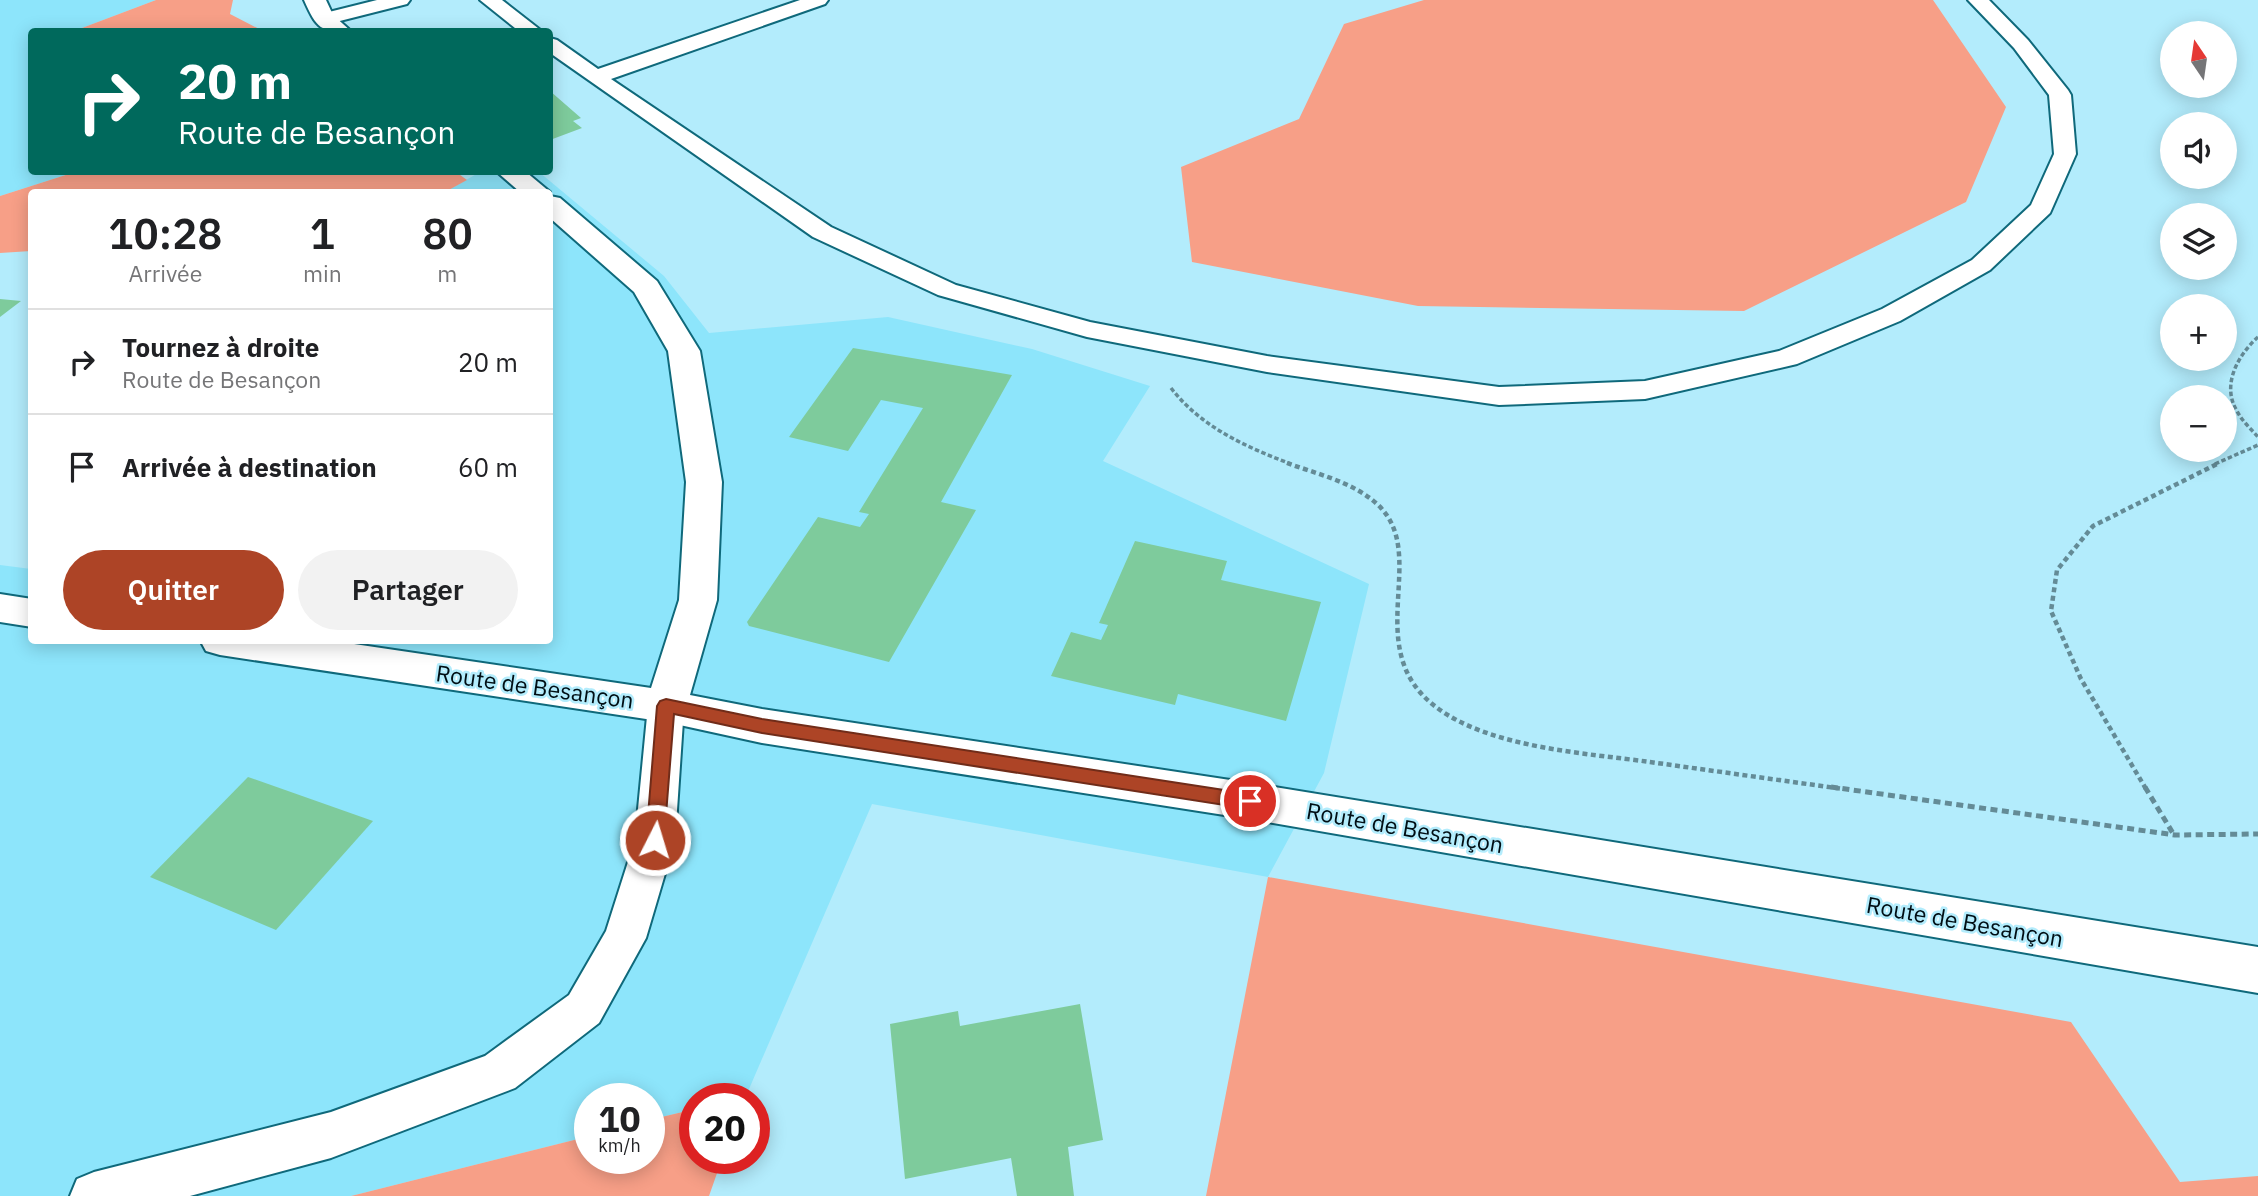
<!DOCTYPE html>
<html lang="fr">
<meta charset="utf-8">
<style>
body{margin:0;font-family:"IBM Plex Sans",sans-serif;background:#f2f2f2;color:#202124;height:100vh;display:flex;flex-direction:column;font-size:26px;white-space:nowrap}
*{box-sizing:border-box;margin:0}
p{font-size:23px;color:#757577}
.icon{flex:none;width:38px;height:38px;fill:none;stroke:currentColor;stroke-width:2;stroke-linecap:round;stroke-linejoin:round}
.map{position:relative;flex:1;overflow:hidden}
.side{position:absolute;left:28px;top:189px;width:525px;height:455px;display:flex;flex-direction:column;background:#fff;border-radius:7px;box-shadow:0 4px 18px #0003}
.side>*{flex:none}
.hud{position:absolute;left:28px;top:28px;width:525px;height:147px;border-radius:7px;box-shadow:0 4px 18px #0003;background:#00695c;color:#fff;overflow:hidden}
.needle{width:46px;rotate:347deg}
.controls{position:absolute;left:2160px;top:21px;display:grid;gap:14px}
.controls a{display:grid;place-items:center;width:77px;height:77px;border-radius:50%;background:#fff;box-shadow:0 4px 18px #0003;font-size:35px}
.speed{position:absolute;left:574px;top:1083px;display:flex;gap:14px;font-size:35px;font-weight:700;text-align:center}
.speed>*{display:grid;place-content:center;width:91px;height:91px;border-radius:50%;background:#fff;box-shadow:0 4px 18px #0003;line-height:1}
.speed small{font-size:18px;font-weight:400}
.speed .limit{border:10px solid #d22;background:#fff;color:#111}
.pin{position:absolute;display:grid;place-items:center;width:60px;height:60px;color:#fff;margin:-30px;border:4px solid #fff;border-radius:50%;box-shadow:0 2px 7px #0007}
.me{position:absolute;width:77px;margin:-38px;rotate:5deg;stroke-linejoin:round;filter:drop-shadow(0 0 5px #0008)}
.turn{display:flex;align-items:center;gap:24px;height:147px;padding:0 35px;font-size:32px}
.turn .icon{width:91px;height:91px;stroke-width:2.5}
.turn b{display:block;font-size:49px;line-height:60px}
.eta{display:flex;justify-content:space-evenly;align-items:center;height:119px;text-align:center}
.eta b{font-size:42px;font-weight:600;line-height:49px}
.primary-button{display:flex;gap:14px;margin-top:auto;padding:14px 35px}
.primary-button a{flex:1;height:80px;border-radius:42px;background:#ad4426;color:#fff;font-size:28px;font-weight:600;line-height:80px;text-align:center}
.primary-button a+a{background:#f2f2f2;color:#202124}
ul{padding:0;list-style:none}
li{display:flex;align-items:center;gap:21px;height:105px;padding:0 35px;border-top:2px solid #e0e0e0}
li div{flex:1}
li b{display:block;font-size:26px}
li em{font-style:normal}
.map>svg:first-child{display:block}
</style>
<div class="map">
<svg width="2258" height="1196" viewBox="0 0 2258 1196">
<rect width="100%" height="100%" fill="#b3ecfc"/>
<!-- built -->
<g fill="#8de5fb">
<polygon points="0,0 156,0 74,31 32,32 32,172 75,172 0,196"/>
<polygon points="480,172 539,172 664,276 709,333 888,317 1032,349 1150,386 1103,461 1369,584 1324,773 1268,877 872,804 746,1096 734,1099 695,1099 695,1109 649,1120 649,1099 590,1099 590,1136 351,1196 0,1196 0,565 31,569 32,640 550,640 550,192 445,192"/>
</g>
<!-- green -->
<g fill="#f79f87">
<polygon points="156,0 233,0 230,14 263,31 74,31"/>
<polygon points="1424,0 1933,0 2006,107 1966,202 1744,311 1418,306 1192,262 1181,167 1299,119 1344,24"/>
<polygon points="75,172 456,172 467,180 445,192 32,192 31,251 0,253 0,196"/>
<polygon points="1268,877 2071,1022 2180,1182 2258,1176 2258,1196 1206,1196"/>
<polygon points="695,1109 695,1158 722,1159 709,1196 351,1196 590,1136 590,1158 649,1158 649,1120"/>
</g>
<!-- building -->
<g fill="#7ecb9c">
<polygon points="550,91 581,118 573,121 582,128 550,140"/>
<polygon points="0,299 21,301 0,317"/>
<polygon points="853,348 1012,375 941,502 976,510 889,662 749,626 747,622 818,517 860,527 869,514 859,512 923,408 881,400 848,451 789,437"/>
<polygon points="1135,541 1227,561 1221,580 1321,602 1286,721 1178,694 1175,705 1051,676 1071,632 1101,640 1108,625 1099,623"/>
<polygon points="248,777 373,821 276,930 150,877"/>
<polygon points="1080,1004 1103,1140 1068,1147 1074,1196 1017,1196 1011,1158 905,1179 890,1024 958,1011 960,1026"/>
</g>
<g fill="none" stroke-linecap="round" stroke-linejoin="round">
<!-- service casing -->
<g stroke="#0f697b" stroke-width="4">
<g id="service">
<polygon points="377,0 410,0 407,4 324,25 314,19 317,15"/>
<polygon points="480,0 502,0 543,32 520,32"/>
<polygon points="800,0 828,0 825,4 611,79 831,227 956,285 1090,322 1267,356 1499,387 1645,381 1779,351 1882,309 1972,260 2031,205 2054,154 2049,95 2014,48 1968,0 1989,0 2028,40 2068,90 2071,95 2076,154 2050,213 1990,270 1900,321 1797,364 1645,399 1499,405 1267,372 1087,337 938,295 813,237 550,53 550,38 557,40 598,69"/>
<polygon points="666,692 679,696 684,706 675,840 646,938 599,1023 515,1088 331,1158 190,1196 70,1196 77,1179 94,1172 331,1112 485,1056 569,995 606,931 635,840 648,706 653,696"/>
</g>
</g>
<!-- minor casing -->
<g stroke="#0f697b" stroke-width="4">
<g id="minor">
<path d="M304,0H326L333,15L352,32C320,32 317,29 304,0Z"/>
<polygon points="497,172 526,172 550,192 520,192"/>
<polygon points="550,196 560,198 657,281 700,351 722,482 717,600 690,695 762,709 1250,783 2258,947 2258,993 1250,819 762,743 666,722 220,655 206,651 200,640 327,640 651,688 679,600 686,482 668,351 634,292 550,218"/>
<polygon points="0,594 32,599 32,627 0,622"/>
</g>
</g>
<!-- path-far2 -->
<g stroke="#648b96" stroke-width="3.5" stroke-dasharray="4.5 2.5" stroke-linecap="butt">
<path d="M2258,337C2238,355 2221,385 2237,411C2242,421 2251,429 2258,437"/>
<path d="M1171,388C1201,427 1246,447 1291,464"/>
<polyline points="2215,464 2258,445"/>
</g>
<!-- path-far1 -->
<g stroke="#648b96" stroke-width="4.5" stroke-dasharray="5 3.5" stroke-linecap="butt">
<path d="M1287,463C1317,474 1353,482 1377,504C1432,554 1358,648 1436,707C1490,748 1585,753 1650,762C1714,771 1779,780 1843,789"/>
<polyline points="2146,789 2081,679 2051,611 2057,570 2093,526 2219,463"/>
</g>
<!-- path -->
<g stroke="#648b96" stroke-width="5" stroke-dasharray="7 4.5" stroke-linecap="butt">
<polyline points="1831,787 2175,835 2258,834"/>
<polyline points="2145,787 2174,835"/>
</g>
<!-- service -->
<use href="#service" fill="#fff" fill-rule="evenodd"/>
<!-- minor -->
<use href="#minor" fill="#fff" fill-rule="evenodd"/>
</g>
<!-- route -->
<polygon fill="#ad4426" stroke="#702c19" stroke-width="2" points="666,699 762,719 1250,794 1256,796 1259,801 1256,807 1250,809 762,733 674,714 664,840 661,845 655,848 648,845 646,840 657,706 660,701"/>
<g text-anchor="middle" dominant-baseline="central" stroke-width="5" stroke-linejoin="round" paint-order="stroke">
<!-- street labels -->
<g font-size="23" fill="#000e14" stroke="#b3ecfc">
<text transform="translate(535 686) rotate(8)">Route de Besançon</text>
<text transform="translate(1405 827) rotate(10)">Route de Besançon</text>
<text transform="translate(1965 921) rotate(10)">Route de Besançon</text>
</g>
</g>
</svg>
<div class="controls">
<a><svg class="needle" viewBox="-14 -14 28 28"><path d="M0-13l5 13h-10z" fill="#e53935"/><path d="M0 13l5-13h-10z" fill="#757577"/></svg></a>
<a><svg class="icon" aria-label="sound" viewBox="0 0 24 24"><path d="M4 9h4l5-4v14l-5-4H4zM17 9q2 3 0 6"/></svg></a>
<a><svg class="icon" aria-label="layers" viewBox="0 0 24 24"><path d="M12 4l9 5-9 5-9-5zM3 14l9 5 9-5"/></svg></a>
<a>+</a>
<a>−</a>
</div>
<div class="speed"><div>10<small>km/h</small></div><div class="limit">20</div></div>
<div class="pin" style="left:1250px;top:801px;background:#d93025"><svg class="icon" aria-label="arrive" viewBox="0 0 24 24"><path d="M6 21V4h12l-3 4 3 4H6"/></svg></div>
<svg class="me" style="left:655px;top:840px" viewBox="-20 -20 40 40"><circle r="17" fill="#ad4426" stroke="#fff" stroke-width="3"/><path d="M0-11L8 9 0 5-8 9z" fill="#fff"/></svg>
<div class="hud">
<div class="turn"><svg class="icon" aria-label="right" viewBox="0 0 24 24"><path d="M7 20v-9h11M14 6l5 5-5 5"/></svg><div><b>20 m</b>Route de Besançon</div></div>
</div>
<section class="side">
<div class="eta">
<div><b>10:28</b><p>Arrivée</p></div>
<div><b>1</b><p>min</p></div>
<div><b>80</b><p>m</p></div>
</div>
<ul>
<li><svg class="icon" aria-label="right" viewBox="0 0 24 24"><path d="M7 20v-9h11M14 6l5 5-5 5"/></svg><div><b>Tournez à droite</b><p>Route de Besançon</p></div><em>20 m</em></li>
<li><svg class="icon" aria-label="arrive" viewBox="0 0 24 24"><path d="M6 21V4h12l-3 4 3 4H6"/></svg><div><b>Arrivée à destination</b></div><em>60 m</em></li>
</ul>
<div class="primary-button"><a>Quitter</a><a>Partager</a></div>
</section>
</div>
